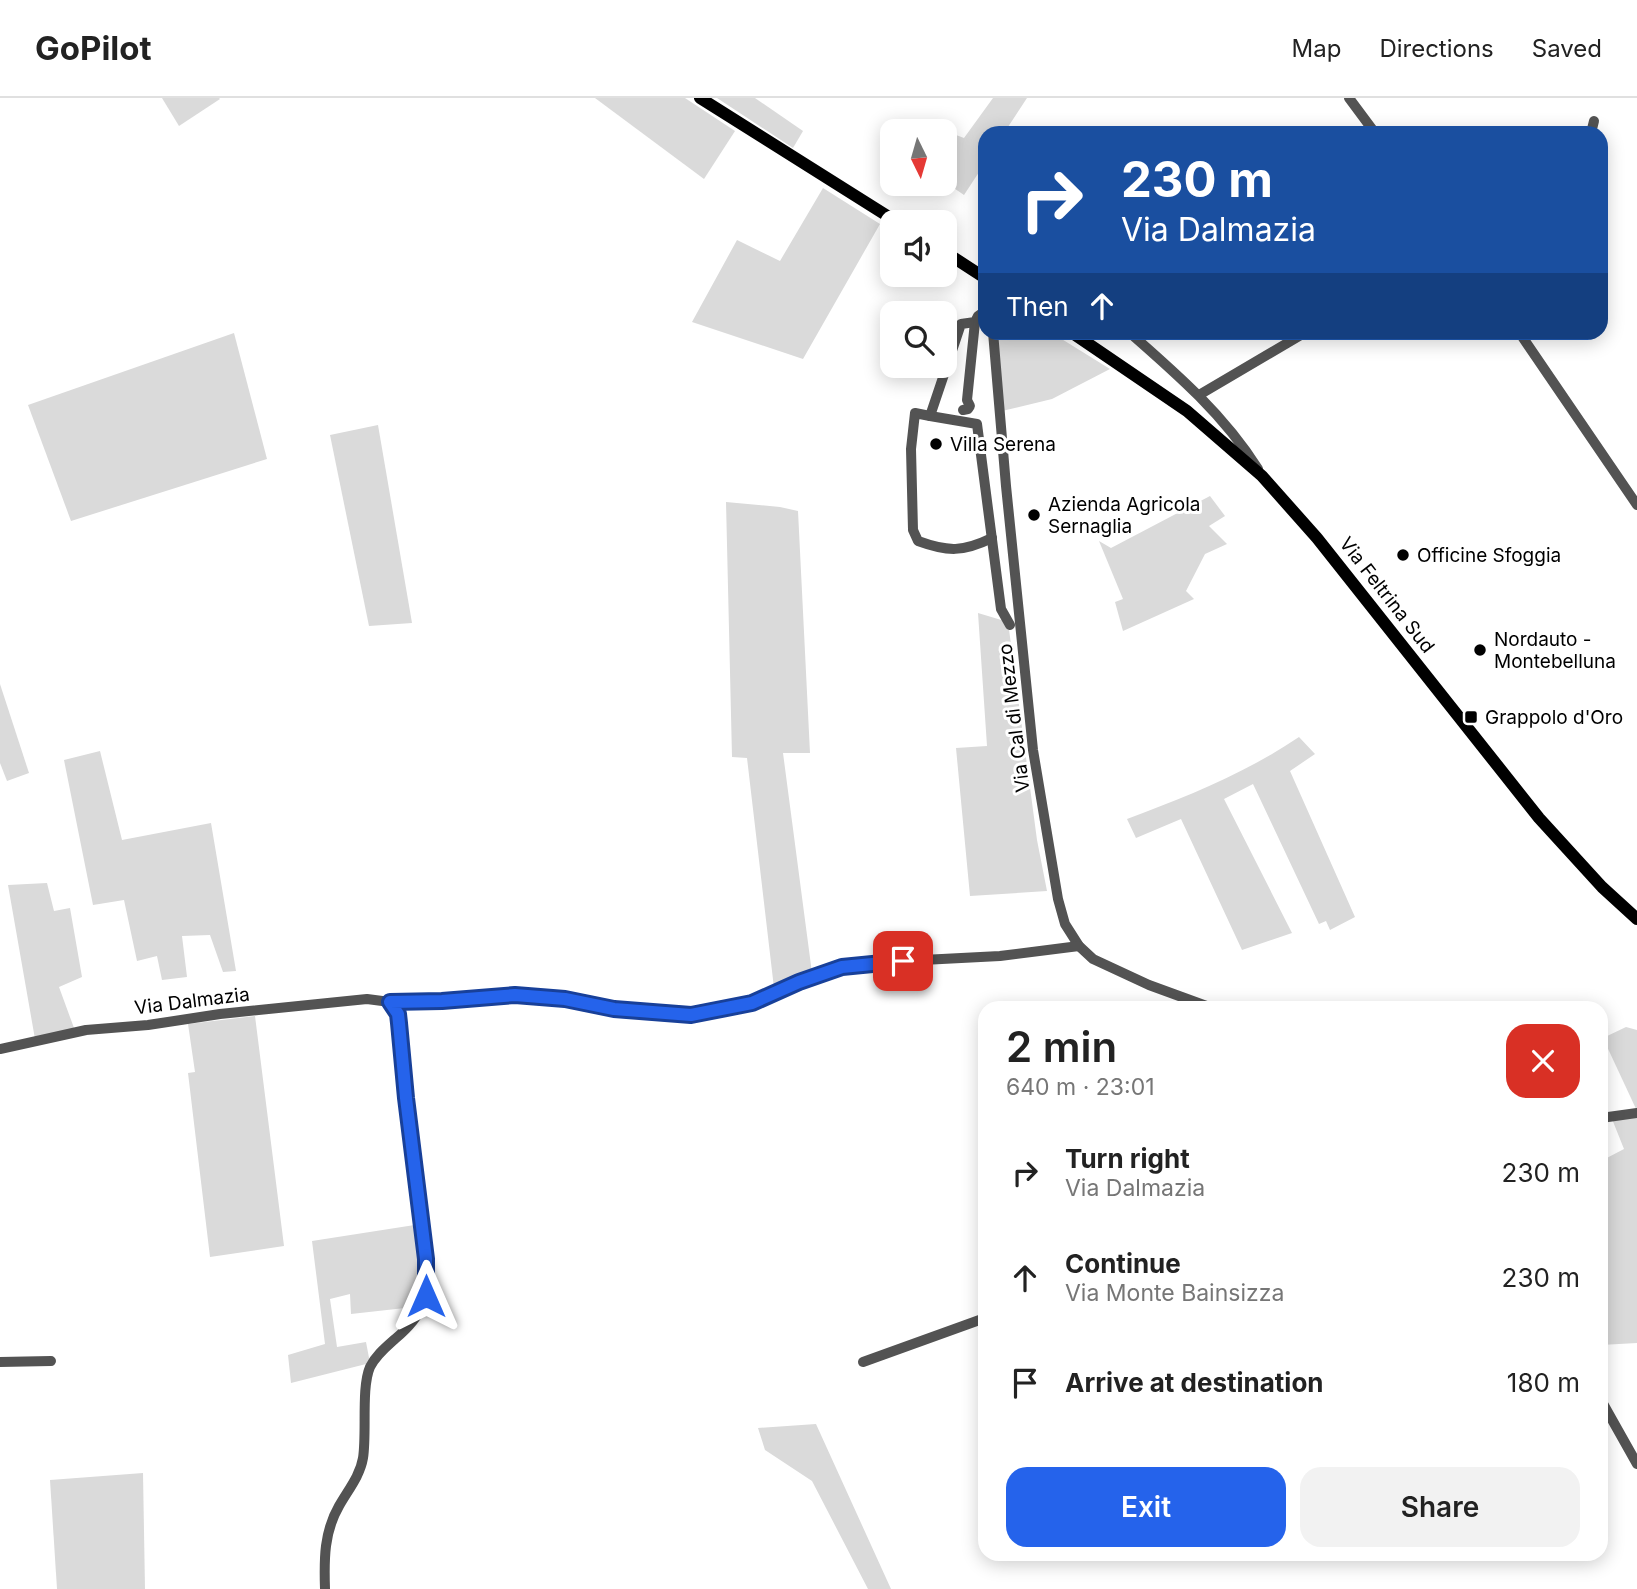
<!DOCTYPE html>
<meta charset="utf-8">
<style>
body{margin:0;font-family:Inter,sans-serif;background:#f2f2f2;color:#222;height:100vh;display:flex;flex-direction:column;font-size:26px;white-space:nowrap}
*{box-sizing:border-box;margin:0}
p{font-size:23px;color:#767676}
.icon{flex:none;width:38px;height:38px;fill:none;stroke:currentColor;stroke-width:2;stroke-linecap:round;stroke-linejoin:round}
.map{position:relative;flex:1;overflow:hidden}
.panel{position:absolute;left:978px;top:903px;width:630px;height:560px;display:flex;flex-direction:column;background:#fff;border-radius:21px;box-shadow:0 4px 18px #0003}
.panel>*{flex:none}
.hud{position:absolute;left:978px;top:28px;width:630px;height:214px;border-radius:21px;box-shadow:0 4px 18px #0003;background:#1a4fa0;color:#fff;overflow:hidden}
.needle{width:46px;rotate:175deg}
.fabs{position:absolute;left:880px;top:21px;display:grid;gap:14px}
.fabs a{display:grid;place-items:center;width:77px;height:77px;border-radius:14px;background:#fff;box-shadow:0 4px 18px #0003;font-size:35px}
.pin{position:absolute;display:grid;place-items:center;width:60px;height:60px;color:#fff;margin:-30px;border-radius:14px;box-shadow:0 4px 10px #0006}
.me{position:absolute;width:77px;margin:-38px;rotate:0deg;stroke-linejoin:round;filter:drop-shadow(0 0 5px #0008)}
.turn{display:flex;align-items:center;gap:24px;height:147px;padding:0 28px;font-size:32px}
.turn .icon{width:91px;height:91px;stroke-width:2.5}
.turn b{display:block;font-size:49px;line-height:60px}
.then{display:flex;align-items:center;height:66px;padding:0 28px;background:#0003;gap:14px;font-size:26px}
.round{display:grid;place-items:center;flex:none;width:74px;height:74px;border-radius:21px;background:#f2f2f2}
.headline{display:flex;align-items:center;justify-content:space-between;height:119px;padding:0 28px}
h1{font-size:42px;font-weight:600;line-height:52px}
.primary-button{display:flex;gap:14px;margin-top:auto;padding:14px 28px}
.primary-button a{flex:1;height:80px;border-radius:21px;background:#2563eb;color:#fff;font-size:28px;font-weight:600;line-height:80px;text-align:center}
.primary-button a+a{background:#f2f2f2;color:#222}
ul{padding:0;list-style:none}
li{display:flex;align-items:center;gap:21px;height:105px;padding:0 28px}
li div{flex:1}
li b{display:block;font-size:26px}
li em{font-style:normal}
header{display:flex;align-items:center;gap:42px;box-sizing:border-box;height:98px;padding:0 35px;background:#fff;border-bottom:2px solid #e0e0e0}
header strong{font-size:33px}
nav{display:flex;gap:38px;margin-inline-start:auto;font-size:24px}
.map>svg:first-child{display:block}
</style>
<header>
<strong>GoPilot</strong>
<nav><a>Map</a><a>Directions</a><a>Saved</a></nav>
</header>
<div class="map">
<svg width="1637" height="1491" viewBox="0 0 1637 1491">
<rect width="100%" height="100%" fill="#fff"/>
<!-- green -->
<g fill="#dadada">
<polygon points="162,0 219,0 220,1 179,28"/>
<polygon points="595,0 685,0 735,33 704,81"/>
<polygon points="717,0 755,0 803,33 793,50"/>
<polygon points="993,0 1027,0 1004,35 985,35 985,65 964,97 945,84 945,59 956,37 964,40"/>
<polygon points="823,90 880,126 803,261 692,224 737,142 780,163"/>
<polygon points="234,235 267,361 71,423 28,307"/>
<polygon points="995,235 1052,235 1110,271 1052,301 1002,313"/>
<polygon points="378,327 412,525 369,528 330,337"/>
<polygon points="1210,398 1225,418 1209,428 1227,446 1205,456 1186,493 1194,501 1123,533 1115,504 1123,501 1099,443 1111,450"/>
<polygon points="726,404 780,409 798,413 810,655 783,655 812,875 774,890 747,660 732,659"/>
<polygon points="978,515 1008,524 1037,742 1047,793 970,798 956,650 987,648"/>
<polygon points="0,586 29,675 7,683 0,665"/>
<path d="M1299,639L1315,656L1290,673L1355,819L1330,832L1326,823L1319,826L1253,686L1224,701L1292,835L1242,852L1181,721L1136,740L1127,721C1186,699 1246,675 1299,639Z"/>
<polygon points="100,653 122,742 211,725 236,873 223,874 210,837 182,838 187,879 162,882 157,858 137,863 124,802 93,807 64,662"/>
<polygon points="47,785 54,813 70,810 82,879 59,889 74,930 35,941 8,787"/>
<polygon points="255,918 284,1148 210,1159 188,975 195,974 188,926"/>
<polygon points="1626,929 1637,932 1637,1013 1603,940"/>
<polygon points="1637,1015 1637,1245 1601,1247 1601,1063 1624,1051 1610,1016"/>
<polygon points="421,1126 423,1208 351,1216 350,1196 330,1201 337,1249 366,1244 370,1265 291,1285 288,1257 325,1246 312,1143"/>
<polygon points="816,1326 891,1491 868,1491 812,1383 765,1352 758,1330"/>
<polygon points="143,1375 145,1491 57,1491 50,1382"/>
</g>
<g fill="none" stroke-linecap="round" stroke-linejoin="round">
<!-- minor -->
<g stroke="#535353" stroke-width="10">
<polyline points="1349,0 1375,35"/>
<polyline points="1591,35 1594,23"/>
<polyline points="985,213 978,218 975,224 961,226 930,318 977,326 1001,511 1010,527"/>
<polyline points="993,234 1006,388 1033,652 1058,801 1065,826 1079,848 1093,861 1149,887 1212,910"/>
<path d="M1129,234C1177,276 1224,317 1258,371"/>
<polyline points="1519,234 1637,407"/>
<polyline points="1199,297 1306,234"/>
<polyline points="963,312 968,311 970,308 967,302 975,224"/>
<path d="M930,318L915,315L911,351L913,432L918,443C948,454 963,454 992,440"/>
<polyline points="390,904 442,903 515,897 565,901 614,911 691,917 752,905 799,884 842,869 903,863 1000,858 1079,848"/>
<path d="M0,951L86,932L148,927L220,916L367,901L390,904L398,916L426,1161C429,1199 425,1216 395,1241C386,1249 376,1257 370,1269C361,1290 367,1335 363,1360C360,1378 348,1392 339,1408C324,1434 324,1461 325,1491"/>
<polyline points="1601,1020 1637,1015"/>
<polyline points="0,1264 51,1263"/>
<polyline points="863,1264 985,1220"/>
<polyline points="1601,1302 1637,1366"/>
</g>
<!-- major -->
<g stroke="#000" stroke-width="12">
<polyline points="700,0 897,124"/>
<polyline points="945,154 985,180"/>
<polyline points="1071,234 1187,313 1262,378 1317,440 1539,720 1602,789 1637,821"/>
</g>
</g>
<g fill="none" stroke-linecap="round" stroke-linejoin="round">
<!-- route casing -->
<g stroke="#184099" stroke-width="18">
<polyline id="route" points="426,1198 426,1161 406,1000 399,925 398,916 390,904 442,903 515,897 565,901 614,911 691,917 752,905 799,884 842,869 903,863"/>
</g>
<!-- route -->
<use href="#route" stroke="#2563eb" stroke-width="12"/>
</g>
<!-- markers -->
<g fill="#000" stroke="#fff" stroke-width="2.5">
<circle cx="936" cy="346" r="7"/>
<circle cx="1034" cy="417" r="7"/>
<circle cx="1403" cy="457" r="7"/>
<circle cx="1480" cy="552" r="7"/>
<rect x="1464" y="612" width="14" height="14" rx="3.5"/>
</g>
<g text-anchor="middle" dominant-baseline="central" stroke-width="6" stroke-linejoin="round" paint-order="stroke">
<!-- poi labels -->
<g font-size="19" fill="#000" stroke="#fff" text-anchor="start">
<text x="950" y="346">Villa Serena</text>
<text x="1048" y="406">Azienda Agricola<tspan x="1048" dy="22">Sernaglia</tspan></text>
<text x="1417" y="457">Officine Sfoggia</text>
<text x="1494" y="541">Nordauto -<tspan x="1494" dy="22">Montebelluna</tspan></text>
<text x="1485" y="619">Grappolo d'Oro</text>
</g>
<!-- street labels -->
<g font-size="19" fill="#000" stroke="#fff">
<text transform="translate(1387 497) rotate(52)">Via Feltrina Sud</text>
<text transform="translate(1014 620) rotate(-97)">Via Cal di Mezzo</text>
<text transform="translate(192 903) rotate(-7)">Via Dalmazia</text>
</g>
</g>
</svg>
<div class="fabs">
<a><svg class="needle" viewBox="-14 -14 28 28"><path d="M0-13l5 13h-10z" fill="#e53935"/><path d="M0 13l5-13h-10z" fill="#767676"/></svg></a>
<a><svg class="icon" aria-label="sound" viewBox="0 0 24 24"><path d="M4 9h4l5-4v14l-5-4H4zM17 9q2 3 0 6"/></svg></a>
<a><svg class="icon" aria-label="search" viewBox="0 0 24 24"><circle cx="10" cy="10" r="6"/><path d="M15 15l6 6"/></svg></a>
</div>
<div class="pin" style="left:903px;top:863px;background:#d93025"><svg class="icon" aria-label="arrive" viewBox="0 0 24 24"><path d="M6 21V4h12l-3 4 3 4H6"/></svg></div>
<svg class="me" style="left:426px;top:1198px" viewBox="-20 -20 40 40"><path d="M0-17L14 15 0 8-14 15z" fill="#2563eb" stroke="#fff" stroke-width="4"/></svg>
<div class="hud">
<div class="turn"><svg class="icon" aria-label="right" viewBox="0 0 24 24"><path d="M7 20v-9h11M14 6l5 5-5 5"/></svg><div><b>230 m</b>Via Dalmazia</div></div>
<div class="then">Then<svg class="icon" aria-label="ahead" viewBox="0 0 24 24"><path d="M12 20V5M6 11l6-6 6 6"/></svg></div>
</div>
<section class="panel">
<div class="headline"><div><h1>2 min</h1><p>640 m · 23:01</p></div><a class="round" style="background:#d93025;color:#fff"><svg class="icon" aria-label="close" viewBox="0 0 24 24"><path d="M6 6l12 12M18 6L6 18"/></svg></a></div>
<ul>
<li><svg class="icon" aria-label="right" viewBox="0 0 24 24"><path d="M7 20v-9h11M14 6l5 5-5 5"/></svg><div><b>Turn right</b><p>Via Dalmazia</p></div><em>230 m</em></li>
<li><svg class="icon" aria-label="ahead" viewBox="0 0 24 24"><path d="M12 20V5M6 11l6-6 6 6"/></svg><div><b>Continue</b><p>Via Monte Bainsizza</p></div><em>230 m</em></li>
<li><svg class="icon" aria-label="arrive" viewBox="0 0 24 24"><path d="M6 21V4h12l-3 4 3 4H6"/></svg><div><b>Arrive at destination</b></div><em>180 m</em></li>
</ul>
<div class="primary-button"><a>Exit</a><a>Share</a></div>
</section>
</div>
